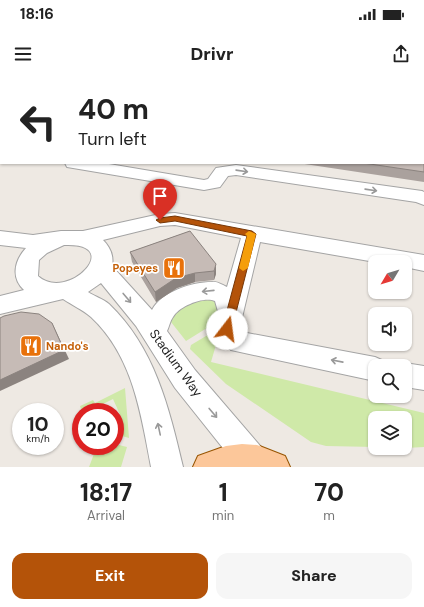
<!DOCTYPE html>
<style>
body{margin:0;font-family:"DM Sans",sans-serif;background:#f6f6f6;color:#222;height:100vh;display:flex;flex-direction:column;font-size:15px;white-space:nowrap}
*{box-sizing:border-box;margin:0}
p{font-size:13px;color:#767676}
.icon{flex:none;width:22px;height:22px;fill:none;stroke:currentColor;stroke-width:2;stroke-linecap:round;stroke-linejoin:round}
.map{position:relative;height:387px;overflow:hidden}
.side{display:flex;flex-direction:column;background:#fff;flex:1}
.side>*{flex:none}
.top-card{position:absolute;left:0px;top:0px;width:424px;height:84px;box-shadow:0 1px 3px #0004;background:#fff;color:#222;overflow:hidden}
.needle{width:26px;rotate:232deg}
.controls{position:absolute;left:368px;top:175px;display:grid;gap:8px}
.controls a{display:grid;place-items:center;width:44px;height:44px;border-radius:8px;background:#fff;box-shadow:0 1px 3px #0004;font-size:20px}
.speed{position:absolute;left:12px;top:323px;display:flex;gap:8px;font-size:20px;font-weight:700;text-align:center}
.speed>*{display:grid;place-content:center;width:52px;height:52px;border-radius:50%;background:#fff;box-shadow:0 1px 3px #0004;line-height:1}
.speed small{font-size:10px;font-weight:400}
.speed .limit{border:6px solid #d22;background:#fff;color:#111}
.pin{position:absolute;display:grid;place-items:center;width:34px;height:34px;color:#fff;margin:-41px -17px;border-radius:50% 50% 50% 0;rotate:-45deg;box-shadow:0 0 4px #0007}
.pin .icon{rotate:45deg}
.me{position:absolute;width:44px;margin:-22px;rotate:15deg;stroke-linejoin:round;filter:drop-shadow(0 0 3px #0008)}
.turn{display:flex;align-items:center;gap:14px;height:84px;padding:0 12px;font-size:18px}
.turn .icon{width:52px;height:52px;stroke-width:2.5}
.turn b{display:block;font-size:28px;line-height:34px}
.eta{display:flex;justify-content:space-evenly;align-items:center;height:68px;text-align:center}
.eta b{font-size:24px;font-weight:800;line-height:28px}
.cta{display:flex;gap:8px;margin-top:auto;padding:8px 12px}
.cta a{flex:1;height:46px;border-radius:12px;background:#b45309;color:#fff;font-size:16px;font-weight:800;line-height:46px;text-align:center}
.cta a+a{background:#f6f6f6;color:#222}
.status{display:flex;justify-content:space-between;align-items:center;height:28px;padding:0 20px;background:#fff;direction:ltr}
.status svg{height:11px;fill:currentColor}
header{display:flex;justify-content:space-between;align-items:center;height:52px;padding:0 12px;background:#fff;font-size:18px;font-weight:800}
.map>svg:first-child{display:block}
</style>
<div class="status"><b>18:16</b><svg viewBox="0 0 49 12"><path d="M0 12V9h3v3zM5 12V6h3v6zM10 12V3h3v9zM15 12V0h3v12zM26 1h20v11H26zM47 4h2v5h-2z"/></svg></div>
<header><svg class="icon" aria-label="menu" viewBox="0 0 24 24"><path d="M4 6h16M4 12h16M4 18h16"/></svg>Drivr<svg class="icon" aria-label="share" viewBox="0 0 24 24"><path d="M12 15V3M7 8l5-5 5 5M5 13v7h14v-7"/></svg></header>
<div class="map">
<svg width="424" height="387" viewBox="0 0 424 387">
<rect width="100%" height="100%" fill="#eee9e3"/>
<!-- grass -->
<g fill="#cfe9a8">
<path d="M209,216L219,224L215,239V243L186,261L171,242C172,228 198,221 209,216Z"/>
<polygon points="211,253 218,258 211,282 424,333 424,367 405,368 405,338 375,338 375,367 326,366 311,362 226,304 190,269 191,265"/>
<polygon points="125,308 129,358 122,356 116,343 122,339 113,319 87,332 82,332 80,326 93,320 95,323"/>
<path d="M115,364L127,367L121,387H89C97,368 93,366 115,366Z"/>
</g>
<g fill="none" stroke-linecap="round" stroke-linejoin="round">
<!-- minor casing -->
<g stroke="#a4a4a4" stroke-width="2">
<g id="minor">
<rect x="259" y="0" width="16" height="1"/>
<rect x="423" y="31" width="1" height="8"/>
<rect x="0" y="61" width="1" height="10"/>
<polygon points="65,83 103,83 204,100 208,99 216,88 236,85 422,111 424,112 424,125 416,122 236,95 228,96 220,107 204,110 73,88 67,87"/>
<path d="M175,133L424,175V191L405,187V182H375L260,162L240,246L247,253L375,277L384,281L387,286H375V301L231,270L218,256L215,249L219,235L215,221C204,216 179,226 173,237C170,241 169,247 167,251L195,290L262,368L267,379L263,387H238L175,308L136,246L101,203L88,212C94,216 103,219 109,224C155,268 169,328 183,387H151C141,334 133,276 91,237C83,230 72,225 63,219L0,234V216L24,210C11,198 14,181 26,168L0,165V151L33,155L61,151H83L160,134ZM175,145L241,158L227,207C222,205 217,201 212,202C192,202 161,212 152,230L112,186C114,176 110,167 103,160L160,146ZM64,165C126,162 68,223 38,196L39,180L47,173Z"/>
<polygon points="405,283 424,286 424,310 405,307 405,286 397,286"/>
</g>
</g>
<!-- major casing -->
<g stroke="#965400" stroke-width="2">
<polygon id="major" points="242,364 257,365 285,376 290,387 193,387 198,376 226,366"/>
</g>
<!-- minor -->
<use href="#minor" fill="#fff" fill-rule="evenodd"/>
<!-- major -->
<use href="#major" fill="#fcc79a" fill-rule="evenodd"/>
<!-- tram -->
<polyline stroke="#6b6b6b" stroke-width="1" points="305,0 311,1"/>
<!-- rail casing -->
<g stroke="#6b6b6b" stroke-width="3">
<g id="rail">
<polyline points="329,0 333,1"/>
<polyline points="340,0 345,1"/>
</g>
</g>
<!-- rail -->
<use href="#rail" stroke="#fff" stroke-width="2" stroke-dasharray="5.5" stroke-linecap="butt"/>
</g>
<!-- wall -->
<g fill="#aaa19d">
<polygon points="0,0 1,1 1,48 0,47"/>
<polygon points="424,41 424,102 298,83 423,83"/>
<polygon points="190,151 216,194 214,200 195,202 177,208 156,222 132,182 130,172"/>
</g>
<!-- shaded-wall -->
<g fill="#8b837f">
<polygon points="216,184 216,194 214,200 214,191"/>
<polygon points="195,193 195,202 177,208 156,222 155,212 176,198"/>
<polygon points="52,243 69,279 0,311 0,300"/>
</g>
<!-- building -->
<g fill="#c6bbb6" stroke="#8b837f">
<polygon points="0,0 199,0 206,1 1,1 1,39 0,39"/>
<polygon points="423,41 424,41 424,92 363,83 423,83"/>
<polygon points="190,151 216,184 214,191 195,193 176,198 155,212 130,172"/>
<polygon points="21,232 39,234 52,243 64,270 0,300 0,238 4,236"/>
</g>
<!-- one-way arrows -->
<defs><path id="oneway-shaft" d="M-6 0H5M1.5-3L5.5 0L1.5 3" fill="none" stroke-width="1.6" stroke-linecap="round" stroke-linejoin="round"/></defs>
<g stroke="#999">
<use href="#oneway-shaft" transform="translate(242 91) rotate(8)"/>
<use href="#oneway-shaft" transform="translate(371 110) rotate(8)"/>
<use href="#oneway-shaft" transform="translate(208 211) rotate(174)"/>
<use href="#oneway-shaft" transform="translate(127 218) rotate(50)"/>
<use href="#oneway-shaft" transform="translate(337 281) rotate(-169)"/>
<use href="#oneway-shaft" transform="translate(213 333) rotate(50)"/>
<use href="#oneway-shaft" transform="translate(159 349) rotate(-102)"/>
</g>
<!-- route -->
<polygon fill="#b45309" stroke="#753606" points="175,136 252,151 256,154 231,252 223,252 222,249 247,156 175,141 160,143 156,140 160,138"/>
<!-- slow -->
<polygon fill="#f59e0b" points="249,151 256,154 248,188 243,191 239,188 247,156 245,154"/>
<!-- icons -->
<defs>
<g id="restaurant-square" transform="scale(1.15)"><rect x="-9" y="-9" width="18" height="18" rx="4" fill="#e8710a" stroke="#fff"/><path d="M-5-6h1v4h1v-4h1v4h1v-4h1v5L-1.5 .5V6h-2V.5L-5-1ZM5-6V6H3V1.5H1.5Q1.5-4 5-6Z" fill="#fff"/></g>
</defs>
<g fill-rule="evenodd">
<use href="#restaurant-square" x="174" y="188"/>
<use href="#restaurant-square" x="31" y="266"/>
</g>
<g text-anchor="middle" dominant-baseline="central" stroke-width="3.5" stroke-linejoin="round" paint-order="stroke">
<!-- food labels -->
<g font-size="11" font-weight="bold" fill="#c56008" stroke="#fff" text-anchor="end">
<text x="158" y="188">Popeyes</text>
<text x="46" y="266" text-anchor="start">Nando's</text>
</g>
<!-- near-street labels -->
<g font-size="13" fill="#1d1d1d" stroke="#fff">
<text transform="translate(176 283) rotate(54)">Stadium Way</text>
</g>
</g>
</svg>
<div class="controls">
<a><svg class="needle" viewBox="-14 -14 28 28"><path d="M0-13l5 13h-10z" fill="#e53935"/><path d="M0 13l5-13h-10z" fill="#767676"/></svg></a>
<a><svg class="icon" aria-label="sound" viewBox="0 0 24 24"><path d="M4 9h4l5-4v14l-5-4H4zM17 9q2 3 0 6"/></svg></a>
<a><svg class="icon" aria-label="search" viewBox="0 0 24 24"><circle cx="10" cy="10" r="6"/><path d="M15 15l6 6"/></svg></a>
<a><svg class="icon" aria-label="layers" viewBox="0 0 24 24"><path d="M12 4l9 5-9 5-9-5zM3 14l9 5 9-5"/></svg></a>
</div>
<div class="speed"><div>10<small>km/h</small></div><div class="limit">20</div></div>
<div class="pin" style="left:160px;top:140px;background:#d93025"><svg class="icon" aria-label="arrive" viewBox="0 0 24 24"><path d="M6 21V4h12l-3 4 3 4H6"/></svg></div>
<svg class="me" style="left:227px;top:249px" viewBox="-20 -20 40 40"><circle r="19" fill="#fff"/><path d="M0-13L10 11 0 6-10 11z" fill="#b45309"/></svg>
<div class="top-card">
<div class="turn"><svg class="icon" aria-label="left" viewBox="0 0 24 24"><path d="M17 20v-9H6M10 6l-5 5 5 5"/></svg><div><b>40 m</b>Turn left</div></div>
</div>
</div>
<section class="side">
<div class="eta">
<div><b>18:17</b><p>Arrival</p></div>
<div><b>1</b><p>min</p></div>
<div><b>70</b><p>m</p></div>
</div>
<div class="cta"><a>Exit</a><a>Share</a></div>
</section>
